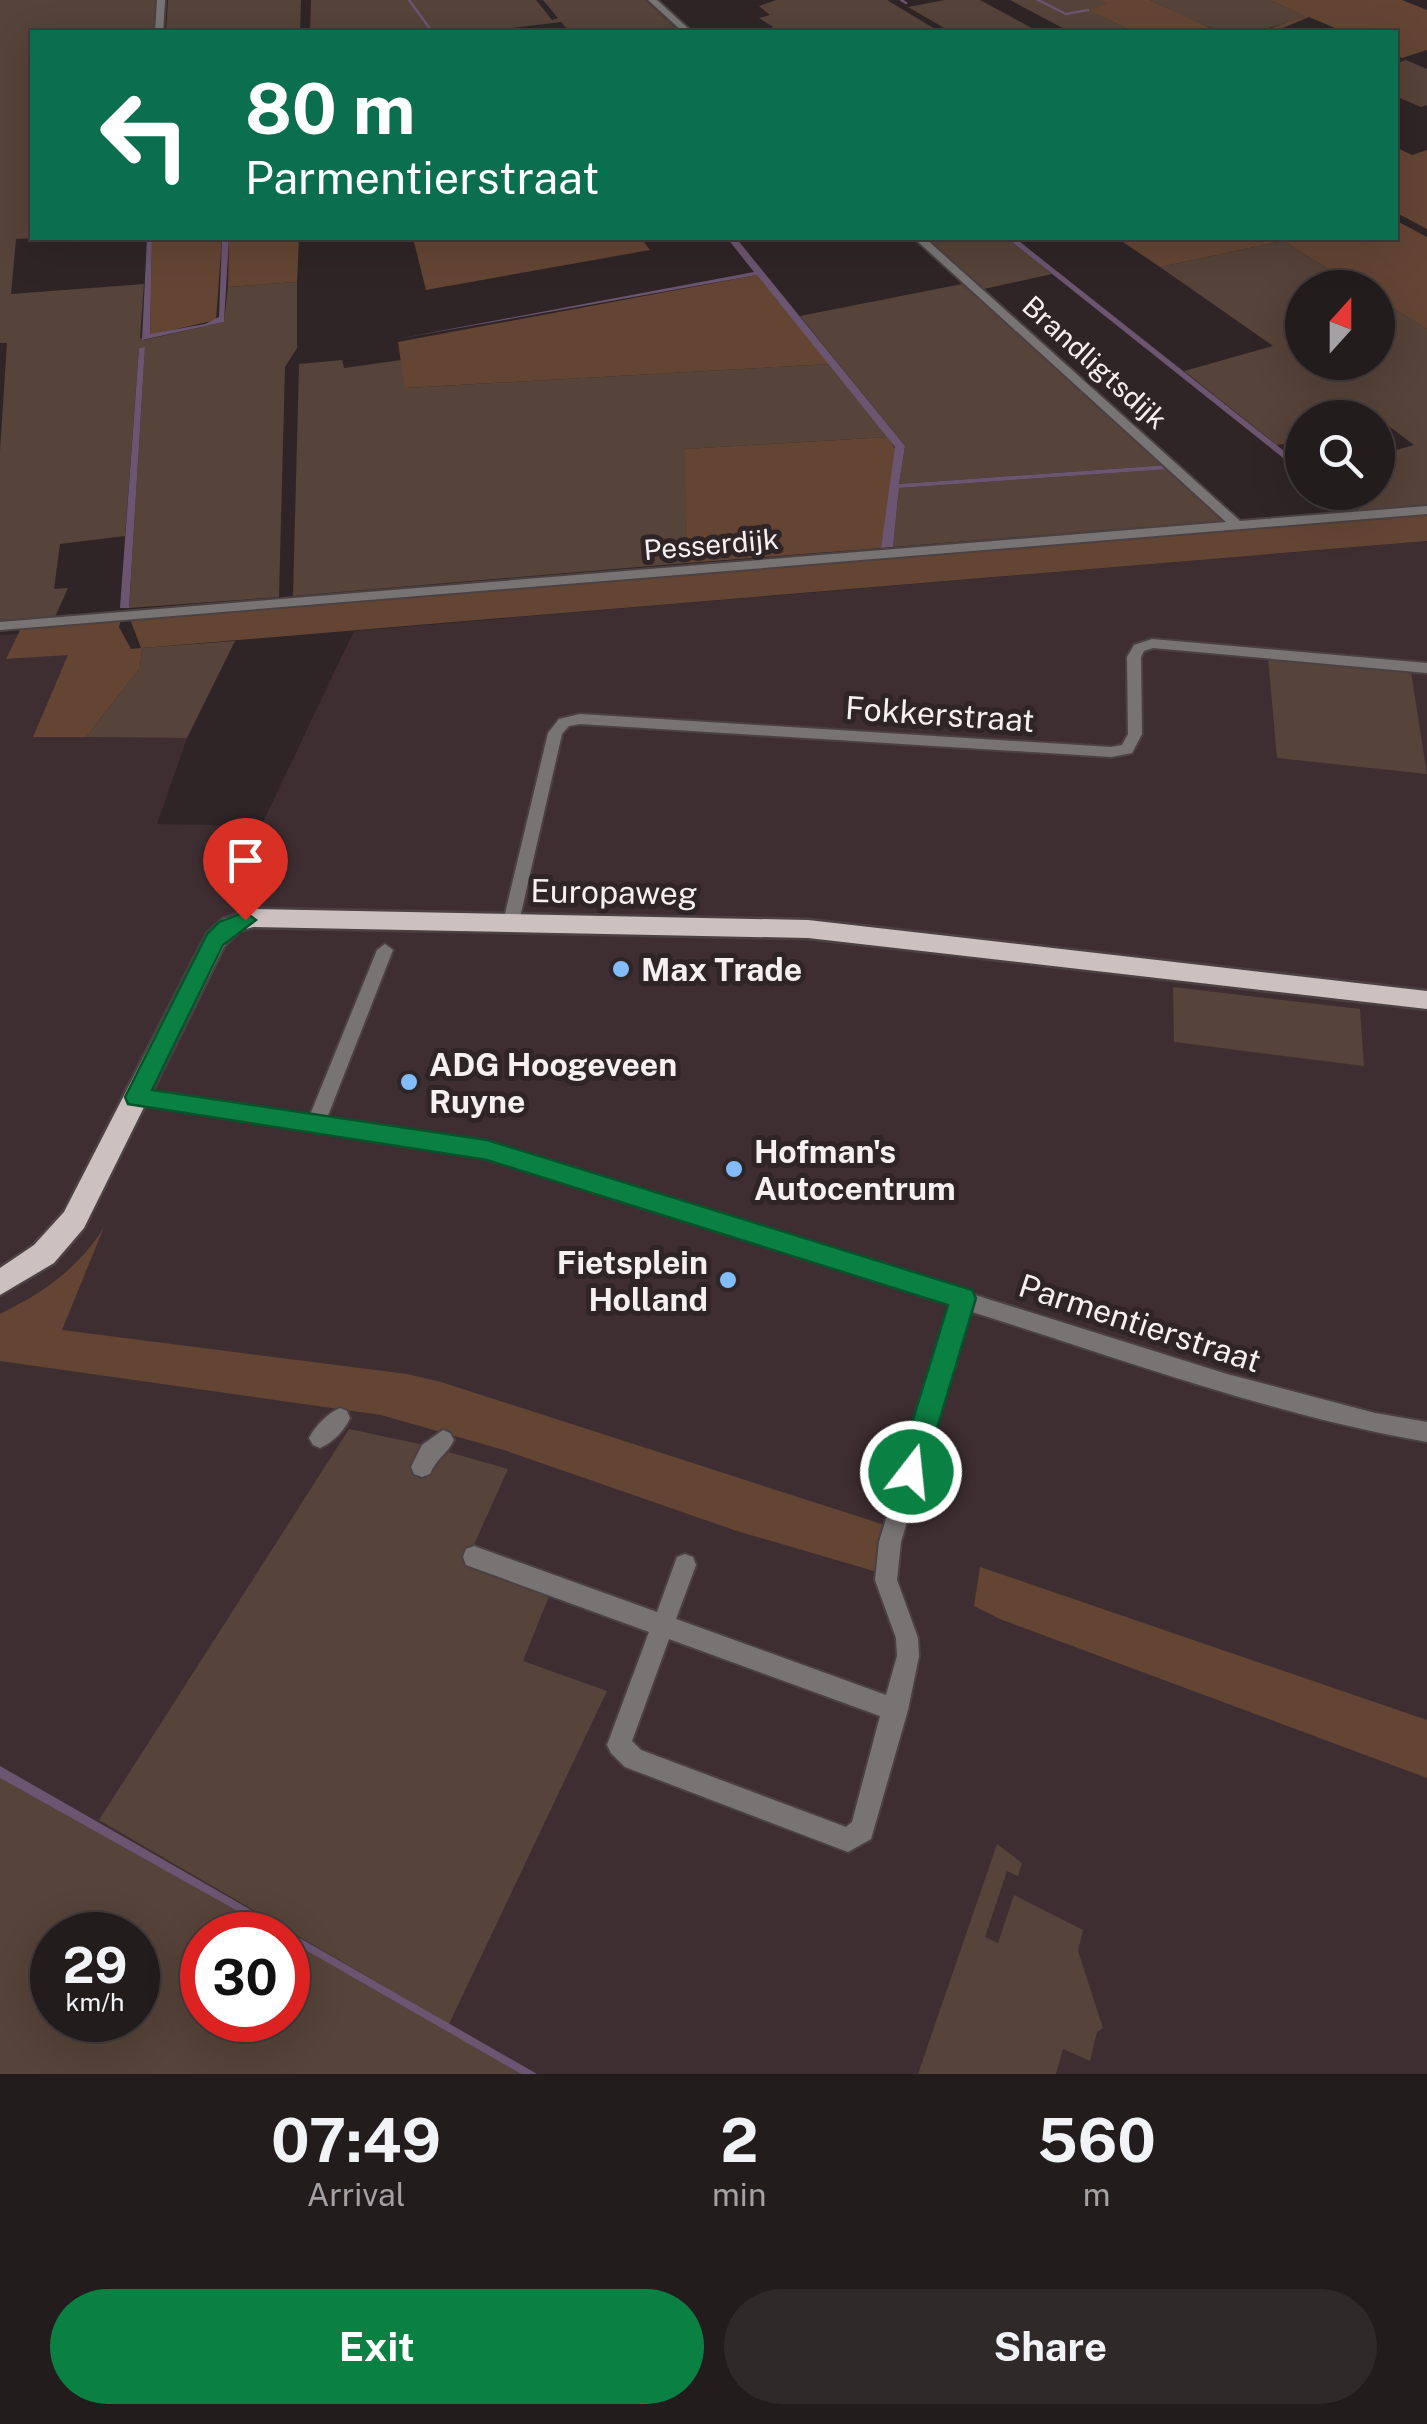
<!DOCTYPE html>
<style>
body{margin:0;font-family:"Public Sans",sans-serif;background:#2f292a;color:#f1f3f6;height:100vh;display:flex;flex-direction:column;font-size:38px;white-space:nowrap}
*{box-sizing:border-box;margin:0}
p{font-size:32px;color:#a3a1a4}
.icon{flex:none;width:55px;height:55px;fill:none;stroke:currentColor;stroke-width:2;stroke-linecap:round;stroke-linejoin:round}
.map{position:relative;height:2074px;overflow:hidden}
.side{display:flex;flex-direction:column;background:#231c1d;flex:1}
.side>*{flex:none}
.top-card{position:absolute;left:30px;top:30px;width:1368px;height:210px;border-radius:0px;box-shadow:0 10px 40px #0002,0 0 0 2px #403a3b;background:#0b6e4f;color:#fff;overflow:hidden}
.needle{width:65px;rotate:21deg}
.buttons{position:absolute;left:1285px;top:270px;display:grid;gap:20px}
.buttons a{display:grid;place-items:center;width:110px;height:110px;border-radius:50%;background:#231c1d;box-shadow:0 10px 40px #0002,0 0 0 2px #403a3b;font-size:50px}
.speed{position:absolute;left:30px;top:1912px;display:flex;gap:20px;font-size:50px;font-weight:700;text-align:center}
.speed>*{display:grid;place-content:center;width:130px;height:130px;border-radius:50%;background:#231c1d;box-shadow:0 10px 40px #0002,0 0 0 2px #403a3b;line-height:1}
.speed small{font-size:25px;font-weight:400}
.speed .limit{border:15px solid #d22;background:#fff;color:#111}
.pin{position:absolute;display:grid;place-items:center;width:85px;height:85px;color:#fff;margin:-102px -42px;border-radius:50% 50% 50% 0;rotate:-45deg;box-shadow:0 0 10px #0007}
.pin .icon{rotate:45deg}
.me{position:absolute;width:110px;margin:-55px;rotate:16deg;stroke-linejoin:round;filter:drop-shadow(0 0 8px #0008)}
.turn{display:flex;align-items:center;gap:35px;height:210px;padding:0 50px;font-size:45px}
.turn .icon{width:130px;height:130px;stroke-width:2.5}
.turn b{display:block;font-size:70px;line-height:85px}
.eta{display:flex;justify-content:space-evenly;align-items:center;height:170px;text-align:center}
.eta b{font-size:60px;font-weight:700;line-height:70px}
.action{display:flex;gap:20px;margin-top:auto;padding:20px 50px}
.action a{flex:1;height:115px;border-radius:60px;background:#0b8043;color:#fff;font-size:40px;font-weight:700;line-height:115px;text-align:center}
.action a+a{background:#2f292a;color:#f1f3f6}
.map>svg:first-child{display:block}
</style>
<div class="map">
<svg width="1427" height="2074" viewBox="0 0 1427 2074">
<rect width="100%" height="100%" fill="#2f2527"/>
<!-- built -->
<path fill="#3e2e32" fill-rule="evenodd" d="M1427,541V2074H0V635L19,634L8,659L142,648L87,737L187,738L157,824L261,826L354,631ZM52,1935H138V2020H52ZM202,1935H288V2020H202Z"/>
<!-- green -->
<g fill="#564339" fill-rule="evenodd">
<polygon points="0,0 158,0 155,32 32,32 32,106 29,107 28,122 32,122 32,238 38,238 16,239 11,294 144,284 140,338 144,340 224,322 228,287 297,282 297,348 285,367 279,597 129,608 145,347 139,348 125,536 60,544 54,589 68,588 55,617 0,620 0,451 7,343 0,343"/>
<polygon points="168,0 301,0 300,32 166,32"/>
<polygon points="311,0 536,0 552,20 558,18 543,0 645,0 680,32 570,32 561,22 479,32 310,32"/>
<polygon points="776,0 887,0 940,32 763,32 773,27 759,18 770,15 759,6"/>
<polygon points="945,0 980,0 1039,32 951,32 908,7"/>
<polygon points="1010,0 1101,0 1108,4 1090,10 1134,32 1070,32"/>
<path d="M1150,0H1269L1306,16C1228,44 1222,34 1150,0Z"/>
<polygon points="1406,60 1427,69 1427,105 1421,107 1395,96 1395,64"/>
<polygon points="926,238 1007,238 1052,274 984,289"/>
<polygon points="1283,241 1358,287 1302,288 1302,362 1378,362 1378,299 1427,329 1427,506 1360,511 1337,493 1378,492 1378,455 1414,445 1378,418 1302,418 1302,441 1277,445 1184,371 1273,346 1160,267"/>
<polygon points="962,284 1173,468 1222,521 893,547 899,488 1169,469 1167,465 899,484 905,446 800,316"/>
<polygon points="342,360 344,368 401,360 406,388 830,364 888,437 686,449 687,563 293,596 299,364"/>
<polygon points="235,641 187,738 86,737 140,668 142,648"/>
<polygon points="1268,658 1411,672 1427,774 1277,758"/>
<polygon points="1173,987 1360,1009 1364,1066 1174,1042"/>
<polygon points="349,1429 424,1445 508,1469 473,1547 552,1589 523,1661 607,1691 449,2024 99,1820"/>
<path d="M0,1778L280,1935H202V2020H288V1940L521,2074H0ZM52,1935H138V2020H52Z"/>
<polygon points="997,1844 1022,1863 1018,1876 1007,1871 985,1937 998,1943 1014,1895 1083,1930 1078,1951 1103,2028 1097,2032 1090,2061 1063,2049 1056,2074 918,2074"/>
</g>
<!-- forest -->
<g fill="#644534">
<polygon points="1101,0 1150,0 1219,32 1134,32 1089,10 1107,4"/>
<polygon points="1269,0 1402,0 1427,10 1427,50 1402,58 1395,55 1395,32 1344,32 1309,17 1273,32 1260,32 1305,16"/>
<polygon points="1395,147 1412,155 1427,150 1427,229 1395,212"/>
<polygon points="1395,220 1427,237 1427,329 1378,299 1378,288 1358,287 1283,241 1160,267 1117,238 1395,238"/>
<polygon points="152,238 222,238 216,320 150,335"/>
<polygon points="229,238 299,238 297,282 228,287"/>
<polygon points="413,238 641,238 650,250 426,290"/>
<polygon points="757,275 830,364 405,388 398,342"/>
<polygon points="888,437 897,452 881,548 687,563 685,449"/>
<polygon points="1427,515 1427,541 142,648 140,668 86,737 33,737 68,655 6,659 21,628 121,619 119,627 131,649 141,648 130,619"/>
<path d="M104,1227L62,1330L407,1374L441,1382L885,1525L874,1571L737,1531L504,1450L381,1415L0,1361V1314C43,1293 79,1268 104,1227Z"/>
<polygon points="980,1567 1427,1720 1427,1778 1000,1619 974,1606"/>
</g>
<!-- water -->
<g fill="#6b5571">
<polygon points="147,238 152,238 150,334 205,324 219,317 222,238 229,238 224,322 142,340"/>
<polygon points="727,238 736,238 905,446 899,484 1167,465 1171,469 899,488 893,547 881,548 895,447 757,275 397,339 754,272"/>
<polygon points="1007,238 1015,238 1298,462 1302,473"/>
<polygon points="145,347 129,608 120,608 139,348"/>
<polygon points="0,1766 537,2074 521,2074 288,1940 288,1935 280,1935 0,1778"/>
</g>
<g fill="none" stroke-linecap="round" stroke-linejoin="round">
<!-- stream -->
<g stroke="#6b5571" stroke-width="2.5">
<polyline points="409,0 431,30"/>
<polyline points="901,0 906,3"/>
<polyline points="1038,0 1066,14 1088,10"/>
</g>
<!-- minor casing -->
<g stroke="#4b4143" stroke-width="4">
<g id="minor">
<polygon points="157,0 165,0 163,32 155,32"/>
<polygon points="648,0 657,0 692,32 683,32"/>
<polygon points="914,238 925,238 1240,521 1427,506 1427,514 0,630 0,622 1226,522"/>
<polygon points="1152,639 1427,663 1427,673 1153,648 1144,651 1141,657 1142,734 1132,753 1111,757 580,724 569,726 562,734 519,922 511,928 503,922 548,733 559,719 580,714 1111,747 1122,745 1128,734 1127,657 1134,645"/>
<path d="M385,944L393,950L327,1118L481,1140L1227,1374L1375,1413L1427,1422V1442C1271,1415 1120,1358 969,1311L901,1542L897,1580L918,1638L919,1656L908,1710L871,1839L848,1852L625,1767L611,1753L607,1745L649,1632L466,1565L463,1557L466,1549L474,1546L657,1612L677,1557L685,1554L693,1557L696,1565L676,1619L886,1695L897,1656L896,1638L875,1580L879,1542L951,1305L481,1156L130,1102L127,1097L130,1092L136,1090L310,1115L377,950ZM669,1639L880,1716L852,1822L846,1827L641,1750L632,1741Z"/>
<path d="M340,1408L347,1411L350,1418C345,1430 332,1443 320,1448L313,1445L309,1438C315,1426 328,1413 340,1408Z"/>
<path d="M443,1430L450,1433L454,1440C448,1453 436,1459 430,1474L422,1477L414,1474L411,1467L422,1445Z"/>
</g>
</g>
<!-- primary casing -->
<g stroke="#4b4143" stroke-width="5">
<polygon id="primary" points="253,909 808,920 1427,991 1427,1009 808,938 253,927 239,931 224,946 84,1228 54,1263 0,1295 0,1268 34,1245 64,1212 207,934 223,919"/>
</g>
<!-- minor -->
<use href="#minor" fill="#797474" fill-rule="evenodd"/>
<!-- primary -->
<use href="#primary" fill="#ccc1bf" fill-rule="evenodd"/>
</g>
<!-- route -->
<polygon fill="#0b8043" stroke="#07532c" stroke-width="2.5" points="245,912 256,920 223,945 152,1090 487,1140 972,1290 976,1298 921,1482 911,1486 901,1482 897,1472 948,1305 487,1160 128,1104 125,1097 207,934 219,922"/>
<!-- markers -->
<g fill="#83bcfb" stroke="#2f2527" stroke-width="4">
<circle cx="621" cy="969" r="10"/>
<circle cx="409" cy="1082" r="10"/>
<circle cx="734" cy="1169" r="10"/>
<circle cx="728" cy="1280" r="10"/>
</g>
<g text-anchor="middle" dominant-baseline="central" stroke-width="10" stroke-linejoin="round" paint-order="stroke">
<!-- far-street labels -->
<g font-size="28" fill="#f7f0f2" stroke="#2f2527">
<text transform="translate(1095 362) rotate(42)">Brandligtsdijk</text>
<text transform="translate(711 544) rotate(-5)">Pesserdijk</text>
</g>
<!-- street labels -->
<g font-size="32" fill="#f7f0f2" stroke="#2f2527">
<text transform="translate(940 714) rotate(4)">Fokkerstraat</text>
<text transform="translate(614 892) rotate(1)">Europaweg</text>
<text transform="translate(1140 1323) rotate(18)">Parmentierstraat</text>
</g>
<!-- poi labels -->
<g font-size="32" font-weight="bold" fill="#f7f0f2" stroke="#2f2527" text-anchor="start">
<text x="641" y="969">Max Trade</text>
<text x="429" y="1064">ADG Hoogeveen<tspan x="429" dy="37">Ruyne</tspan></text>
<text x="754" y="1151">Hofman's<tspan x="754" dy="37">Autocentrum</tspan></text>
<text x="708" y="1262" text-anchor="end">Fietsplein<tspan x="708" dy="37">Holland</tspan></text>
</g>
</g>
</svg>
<div class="buttons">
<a><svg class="needle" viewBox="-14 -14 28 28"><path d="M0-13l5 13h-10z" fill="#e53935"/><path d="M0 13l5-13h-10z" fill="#a3a1a4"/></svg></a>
<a><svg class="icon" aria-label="search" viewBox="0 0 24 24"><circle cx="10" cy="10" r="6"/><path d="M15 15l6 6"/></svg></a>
</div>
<div class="speed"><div>29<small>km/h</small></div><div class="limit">30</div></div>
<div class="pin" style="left:245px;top:920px;background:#d93025"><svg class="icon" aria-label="arrive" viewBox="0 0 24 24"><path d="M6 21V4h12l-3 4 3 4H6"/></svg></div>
<svg class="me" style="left:911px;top:1472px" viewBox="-20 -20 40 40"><circle r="17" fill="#0b8043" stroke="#fff" stroke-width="3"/><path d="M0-11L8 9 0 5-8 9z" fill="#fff"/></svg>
<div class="top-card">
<div class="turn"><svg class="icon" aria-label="left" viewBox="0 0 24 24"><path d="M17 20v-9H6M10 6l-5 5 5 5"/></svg><div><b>80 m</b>Parmentierstraat</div></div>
</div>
</div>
<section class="side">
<div class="eta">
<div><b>07:49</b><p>Arrival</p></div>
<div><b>2</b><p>min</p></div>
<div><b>560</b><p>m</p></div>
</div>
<div class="action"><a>Exit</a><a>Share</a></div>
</section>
